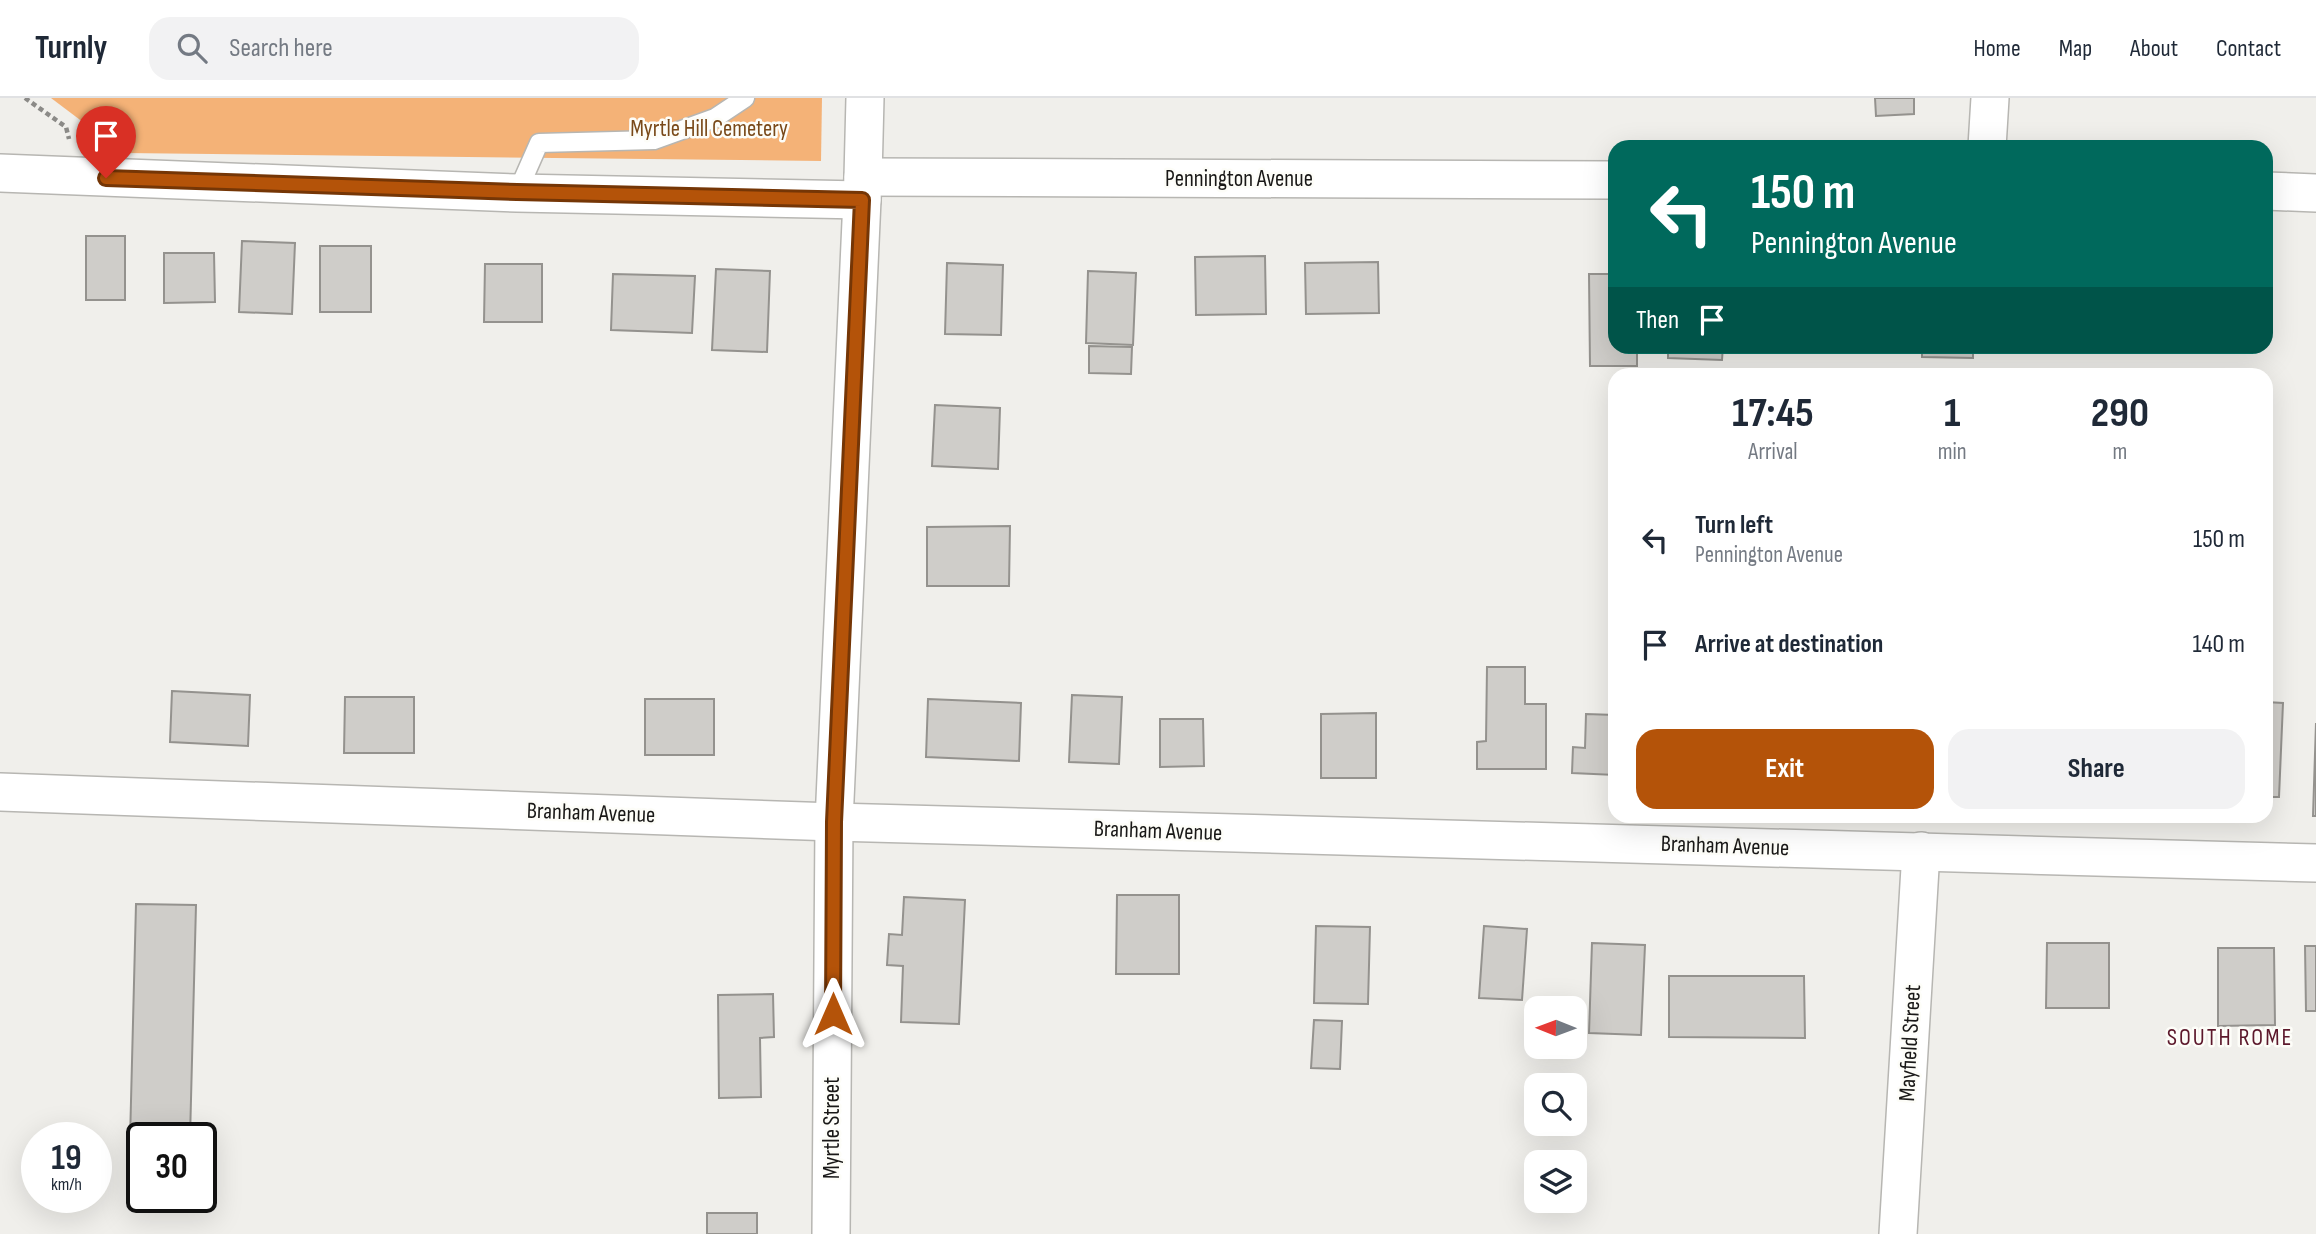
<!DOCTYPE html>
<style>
body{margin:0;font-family:"Sofia Sans Condensed",sans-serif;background:#f2f2f3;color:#1f2937;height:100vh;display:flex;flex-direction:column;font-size:26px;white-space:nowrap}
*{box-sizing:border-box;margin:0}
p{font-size:23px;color:#747a83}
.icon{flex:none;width:38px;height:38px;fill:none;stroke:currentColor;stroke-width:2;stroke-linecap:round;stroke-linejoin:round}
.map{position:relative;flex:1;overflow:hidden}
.drawer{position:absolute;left:1608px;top:270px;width:665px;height:455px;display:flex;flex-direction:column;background:#fff;border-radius:21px;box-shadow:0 7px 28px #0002}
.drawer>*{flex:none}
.guide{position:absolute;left:1608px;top:42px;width:665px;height:214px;border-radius:21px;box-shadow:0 7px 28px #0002;background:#00695c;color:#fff;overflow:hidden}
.needle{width:46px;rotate:271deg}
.fabs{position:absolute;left:1524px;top:898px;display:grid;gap:14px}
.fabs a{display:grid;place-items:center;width:63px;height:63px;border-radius:14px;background:#fff;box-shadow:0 7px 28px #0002;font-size:35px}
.speed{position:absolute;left:21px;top:1024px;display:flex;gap:14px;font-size:35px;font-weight:700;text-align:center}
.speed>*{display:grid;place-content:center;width:91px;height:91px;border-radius:50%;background:#fff;box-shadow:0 7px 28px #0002;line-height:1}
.speed small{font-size:18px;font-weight:400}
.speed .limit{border:4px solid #111;border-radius:10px;background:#fff;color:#111}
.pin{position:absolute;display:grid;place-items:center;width:60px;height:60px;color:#fff;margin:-72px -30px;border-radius:50% 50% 50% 0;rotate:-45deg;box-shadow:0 0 7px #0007}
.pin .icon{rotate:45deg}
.me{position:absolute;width:77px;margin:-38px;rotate:0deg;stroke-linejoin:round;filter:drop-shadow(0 0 5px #0008)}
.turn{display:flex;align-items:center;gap:24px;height:147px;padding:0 28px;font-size:32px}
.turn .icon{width:91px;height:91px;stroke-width:2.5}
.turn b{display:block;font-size:49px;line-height:60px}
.then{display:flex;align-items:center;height:66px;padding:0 28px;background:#0003;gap:14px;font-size:26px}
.eta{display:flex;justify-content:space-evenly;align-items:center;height:119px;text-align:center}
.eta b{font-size:42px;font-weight:700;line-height:49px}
.action{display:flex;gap:14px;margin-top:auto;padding:14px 28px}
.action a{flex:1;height:80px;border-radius:21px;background:#b45309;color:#fff;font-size:28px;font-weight:700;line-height:80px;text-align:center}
.action a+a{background:#f2f2f3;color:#1f2937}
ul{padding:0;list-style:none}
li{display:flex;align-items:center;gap:21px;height:105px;padding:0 28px}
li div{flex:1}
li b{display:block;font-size:26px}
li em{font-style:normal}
header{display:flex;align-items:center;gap:42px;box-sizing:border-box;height:98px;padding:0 35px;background:#fff;border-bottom:2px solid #e0e1e3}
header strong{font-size:33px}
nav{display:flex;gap:38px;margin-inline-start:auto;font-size:24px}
.search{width:490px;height:63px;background:#f2f2f3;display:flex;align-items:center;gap:18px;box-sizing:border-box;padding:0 24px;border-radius:21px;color:#747a83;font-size:26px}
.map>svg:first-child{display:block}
</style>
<header>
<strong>Turnly</strong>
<div class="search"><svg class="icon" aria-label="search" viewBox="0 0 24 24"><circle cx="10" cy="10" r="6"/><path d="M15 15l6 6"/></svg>Search here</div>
<nav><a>Home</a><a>Map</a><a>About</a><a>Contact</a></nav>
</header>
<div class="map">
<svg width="2316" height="1136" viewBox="0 0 2316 1136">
<rect width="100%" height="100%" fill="#f0efeb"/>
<!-- green -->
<polygon fill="#f4b277" points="51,0 822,0 821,63 124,55"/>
<!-- building -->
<g fill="#cfcdc9" stroke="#94928e" stroke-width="2">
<polygon points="1875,0 1914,0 1914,16 1876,18"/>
<rect x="86" y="138" width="39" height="64"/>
<polygon points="242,143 295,145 292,216 239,214"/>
<rect x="320" y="148" width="51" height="66"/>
<polygon points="164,155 214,155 215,204 164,205"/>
<polygon points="1265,158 1266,216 1196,217 1195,159"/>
<polygon points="1378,164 1379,215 1306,216 1305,165"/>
<polygon points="947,165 1003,167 1001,237 945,236"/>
<polygon points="485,166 542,166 542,224 484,224"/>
<polygon points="716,171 770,173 767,254 712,252"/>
<polygon points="1088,173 1136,175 1133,247 1086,245"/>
<polygon points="613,176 695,178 692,235 611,232"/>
<polygon points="1589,176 1615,176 1615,248 1637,248 1637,268 1590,268"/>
<polygon points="1089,248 1132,249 1131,276 1089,275"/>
<polygon points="1668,248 1723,248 1722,262 1668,260"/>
<polygon points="1922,248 1973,248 1973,260 1922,259"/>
<polygon points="935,307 1000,310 998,371 932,368"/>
<polygon points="1010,428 1009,488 927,488 927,429"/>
<polygon points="1487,569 1525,569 1525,606 1546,606 1546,671 1477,671 1477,644 1486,643"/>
<polygon points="172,593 250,597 248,648 170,644"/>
<polygon points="1072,597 1122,599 1119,666 1069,664"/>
<polygon points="345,599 414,599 414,655 344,655"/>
<rect x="645" y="601" width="69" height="56"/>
<polygon points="928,601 1021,605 1019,663 926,659"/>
<polygon points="2266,604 2283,605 2279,699 2266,699"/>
<polygon points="1376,615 1376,680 1321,680 1321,616"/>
<polygon points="1586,616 1615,617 1615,677 1572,675 1573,649 1585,650"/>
<polygon points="1160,621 1203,621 1204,668 1160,669"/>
<polygon points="2316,625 2316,718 2313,718"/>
<polygon points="1117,797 1179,797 1179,876 1116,876"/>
<polygon points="904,799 965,802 959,926 901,924 903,868 887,867 889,836 902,837"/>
<polygon points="136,806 196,807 190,1040 142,1040 142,1082 129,1082"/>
<polygon points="1316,828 1370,829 1368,906 1314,905"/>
<polygon points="1484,828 1527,831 1522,902 1479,900"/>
<polygon points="1592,845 1645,847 1641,937 1589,935"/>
<polygon points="2047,845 2109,845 2109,910 2046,910"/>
<polygon points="2305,848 2316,848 2316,913 2306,913"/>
<polygon points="2218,850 2274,850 2275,927 2218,928"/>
<polygon points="1669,878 1804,878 1805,940 1669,939"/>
<polygon points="773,896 774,939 760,940 761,999 719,1000 718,897"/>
<polygon points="1314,922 1342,923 1340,971 1311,970"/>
<rect x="707" y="1115" width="50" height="21"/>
</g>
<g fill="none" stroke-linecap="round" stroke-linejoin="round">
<!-- lane casing -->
<g stroke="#b7b6b2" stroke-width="21">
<polyline id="lane" points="517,95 539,45 654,42 715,20 745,0"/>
</g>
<!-- street casing -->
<g stroke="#b7b6b2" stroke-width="40">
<g id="street">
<polyline points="1987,49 1990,0"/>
<polyline points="0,75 517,95 862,102"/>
<polyline points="863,79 1615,82"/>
<polyline points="2266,93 2316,95"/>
<polyline points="0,694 834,724 2316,765"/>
<polyline points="831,1136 834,724 863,79 865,0"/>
<polyline points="1898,1136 1921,753"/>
</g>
</g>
<!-- path -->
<polyline stroke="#8b8a87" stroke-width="4.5" stroke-dasharray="5 3.5" stroke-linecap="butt" points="25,0 66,29 69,41"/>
<!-- lane -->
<use href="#lane" stroke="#fff" stroke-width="18"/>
<!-- street -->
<use href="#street" stroke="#fff" stroke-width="37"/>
</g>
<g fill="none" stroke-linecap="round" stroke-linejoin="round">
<!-- route casing -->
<g stroke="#753606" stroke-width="18">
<polyline id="route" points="106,80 517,94 862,102 834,724 833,916"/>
</g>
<!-- route -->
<use href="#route" stroke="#b45309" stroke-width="12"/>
</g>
<g text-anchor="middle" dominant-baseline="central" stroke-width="5" stroke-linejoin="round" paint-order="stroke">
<!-- park labels -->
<g font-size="23" fill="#794919" stroke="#fdfdf8">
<text x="709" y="31">Myrtle Hill Cemetery</text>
</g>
<!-- street labels -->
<g font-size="23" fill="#191817" stroke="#fdfdf8">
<text x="1239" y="81">Pennington Avenue</text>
<text transform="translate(591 715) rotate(2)">Branham Avenue</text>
<text transform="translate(1158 733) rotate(2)">Branham Avenue</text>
<text transform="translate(1725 748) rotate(2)">Branham Avenue</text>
<text transform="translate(1910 945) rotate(-87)">Mayfield Street</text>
<text transform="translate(832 1030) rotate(-90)">Myrtle Street</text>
</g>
<!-- neighbourhood labels -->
<g font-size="24" letter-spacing="2" fill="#5c182b" stroke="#fdfdf8">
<text x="2230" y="939">SOUTH ROME</text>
</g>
</g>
</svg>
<div class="fabs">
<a><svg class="needle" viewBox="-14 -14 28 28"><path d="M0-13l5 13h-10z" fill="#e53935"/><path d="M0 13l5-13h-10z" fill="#747a83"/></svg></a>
<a><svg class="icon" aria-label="search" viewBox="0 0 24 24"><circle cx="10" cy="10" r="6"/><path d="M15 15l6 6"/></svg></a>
<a><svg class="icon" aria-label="layers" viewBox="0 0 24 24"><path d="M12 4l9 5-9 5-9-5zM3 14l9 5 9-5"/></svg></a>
</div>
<div class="speed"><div>19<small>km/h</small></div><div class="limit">30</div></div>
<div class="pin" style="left:106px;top:80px;background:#d93025"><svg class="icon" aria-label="arrive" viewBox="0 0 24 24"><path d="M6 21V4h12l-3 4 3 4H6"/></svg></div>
<svg class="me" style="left:833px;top:916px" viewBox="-20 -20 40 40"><path d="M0-17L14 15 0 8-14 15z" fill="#b45309" stroke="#fff" stroke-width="4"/></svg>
<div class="guide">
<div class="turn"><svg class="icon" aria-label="left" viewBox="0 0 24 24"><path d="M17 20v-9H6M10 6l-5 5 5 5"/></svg><div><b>150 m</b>Pennington Avenue</div></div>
<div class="then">Then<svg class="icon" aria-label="arrive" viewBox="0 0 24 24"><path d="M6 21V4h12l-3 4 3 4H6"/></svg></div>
</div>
<section class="drawer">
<div class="eta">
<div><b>17:45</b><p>Arrival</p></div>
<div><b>1</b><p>min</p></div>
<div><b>290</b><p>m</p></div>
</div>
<ul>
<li><svg class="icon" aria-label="left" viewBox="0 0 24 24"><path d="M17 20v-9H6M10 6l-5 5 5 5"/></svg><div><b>Turn left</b><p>Pennington Avenue</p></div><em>150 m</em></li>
<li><svg class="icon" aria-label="arrive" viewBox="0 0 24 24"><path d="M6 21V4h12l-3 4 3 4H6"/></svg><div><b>Arrive at destination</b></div><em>140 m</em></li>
</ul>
<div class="action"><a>Exit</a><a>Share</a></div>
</section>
</div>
